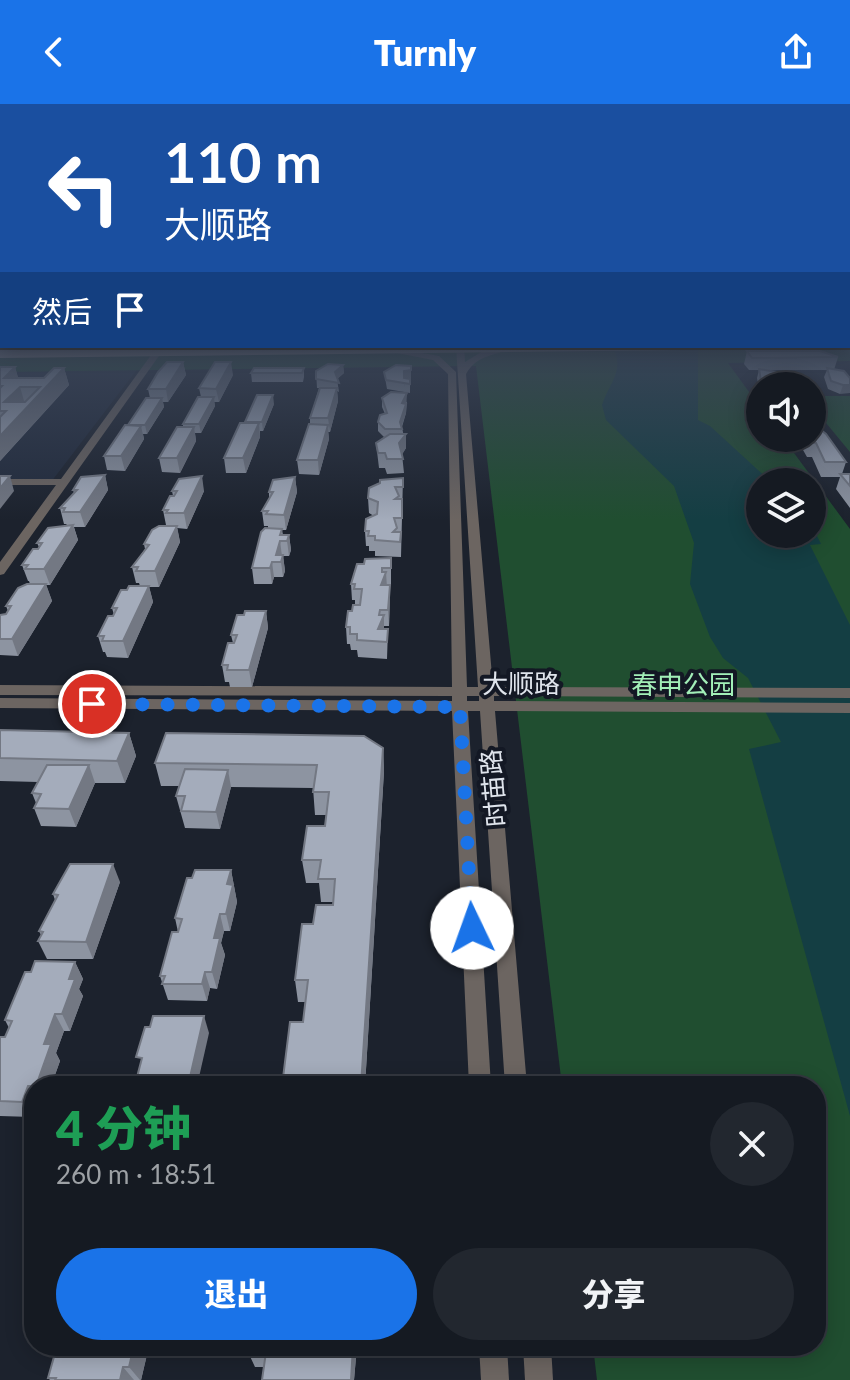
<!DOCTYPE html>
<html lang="zh">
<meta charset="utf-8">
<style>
body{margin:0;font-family:Lato,"Noto Sans SC",sans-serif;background:#22272f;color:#f1f3f6;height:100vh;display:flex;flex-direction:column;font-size:30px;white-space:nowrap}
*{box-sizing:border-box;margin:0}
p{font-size:26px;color:#9da1a5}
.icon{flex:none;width:44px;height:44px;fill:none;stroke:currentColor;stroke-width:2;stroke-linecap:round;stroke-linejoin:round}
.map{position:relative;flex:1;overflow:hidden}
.details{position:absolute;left:24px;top:972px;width:802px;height:280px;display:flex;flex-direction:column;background:#151a22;border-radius:32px;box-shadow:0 4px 20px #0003,0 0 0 2px #343840}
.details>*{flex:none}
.guide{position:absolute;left:0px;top:0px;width:850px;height:244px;box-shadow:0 4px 20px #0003,0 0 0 2px #343840;background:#1a4fa0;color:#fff;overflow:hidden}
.fabs{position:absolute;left:746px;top:268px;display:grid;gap:16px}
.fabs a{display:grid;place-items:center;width:80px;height:80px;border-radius:50%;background:#151a22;box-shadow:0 4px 20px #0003,0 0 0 2px #343840;font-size:40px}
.pin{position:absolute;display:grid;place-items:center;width:68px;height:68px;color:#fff;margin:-34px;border:4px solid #fff;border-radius:50%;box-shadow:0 2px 8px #0007}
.me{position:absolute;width:88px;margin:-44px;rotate:357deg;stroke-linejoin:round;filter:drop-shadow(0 0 6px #0008)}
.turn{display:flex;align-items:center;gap:28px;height:168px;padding:0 32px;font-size:36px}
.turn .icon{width:104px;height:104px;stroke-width:2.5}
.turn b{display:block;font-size:56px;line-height:68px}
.then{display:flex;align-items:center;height:76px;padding:0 32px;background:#0003;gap:16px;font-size:30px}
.round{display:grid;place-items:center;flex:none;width:84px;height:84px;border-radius:42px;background:#22272f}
.summary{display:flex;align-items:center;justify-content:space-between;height:136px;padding:0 32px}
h1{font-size:48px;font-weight:800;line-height:60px;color:#1e9e55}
.action{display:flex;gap:16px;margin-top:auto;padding:16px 32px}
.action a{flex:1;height:92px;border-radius:48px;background:#1a73e8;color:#fff;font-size:32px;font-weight:800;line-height:92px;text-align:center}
.action a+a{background:#22272f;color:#f1f3f6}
header{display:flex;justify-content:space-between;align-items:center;height:104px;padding:0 32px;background:#1a73e8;color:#fff;font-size:36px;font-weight:800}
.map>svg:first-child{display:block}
</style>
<header><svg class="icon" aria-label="back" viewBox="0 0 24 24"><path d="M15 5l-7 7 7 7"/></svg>Turnly<svg class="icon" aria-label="share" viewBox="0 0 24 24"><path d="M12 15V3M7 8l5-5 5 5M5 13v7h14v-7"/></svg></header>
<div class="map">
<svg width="850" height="1276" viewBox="0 0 850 1276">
<rect width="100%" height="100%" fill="#1c222d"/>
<!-- built -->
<polygon fill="#212a3b" points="139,263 51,378 0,377 0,265"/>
<!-- green -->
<g fill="#204e30" fill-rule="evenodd">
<path d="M0,237L2,242H848L850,237V257L728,259L760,303V334H783L850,425V1276H597L593,1242H816V982H562L476,262L0,268ZM760,378H812V430H760Z"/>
<polygon points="820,292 850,292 850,348 812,302 812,294"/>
</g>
<!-- water -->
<path fill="#143e43" d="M612,242H698V316L710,322L771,378H760V430H812V422L821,440L810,441L850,521V1012L749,645L781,638L748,574L723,554L710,533L690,480L694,439L674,382L606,316L602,301C609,279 626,266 612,242Z"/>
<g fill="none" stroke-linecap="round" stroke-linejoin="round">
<!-- minor -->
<g fill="#6c6561" fill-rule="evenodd">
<polygon points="0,240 7,242 0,247"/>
<path d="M456,242H464L465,258L483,247L506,243L510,245C493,252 477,251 466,270L493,583L850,584V594L494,592V597L850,599V609L495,607L527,982H505L480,607H468L491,982H469L452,607L0,604V594L452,597V592L0,591V581L452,583L448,270L433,256L397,249L400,245L439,252L456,268L467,583H478ZM467,592H479V597H467Z"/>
<polygon points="154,247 161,249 4,470 0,471 0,458 56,381 0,381 0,375 61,375"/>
<polygon points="479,1242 507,1242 509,1276 481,1276"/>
<polygon points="523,1242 551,1242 553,1276 525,1276"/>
</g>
<!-- highway -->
<g fill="#d6c5ba" fill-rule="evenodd">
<polygon points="848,237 850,244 844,243 848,242"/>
<polygon points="368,242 689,242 683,246 0,254 0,246"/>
</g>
</g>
<!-- wall -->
<g fill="#8d94a1">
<polygon points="747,247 838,253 834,266 850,274 840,290 828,285 824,273 827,266 766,266 785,281 784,282 760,282 760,287 759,286 757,274 759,266 749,266 744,260"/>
<polygon points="183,258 186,271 168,298 163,298 164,303 147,330 143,330 144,335 125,367 107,366 104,352 150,294 148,285"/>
<polygon points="343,261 344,269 337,275 339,288 337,287 338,297 330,328 328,328 329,335 319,371 299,370 297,356 310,320 310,314 319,284 317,284 316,267"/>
<polygon points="0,263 15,263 18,274 44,274 64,264 69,281 0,357"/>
<polygon points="304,264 304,273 303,278 252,278 251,269"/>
<polygon points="384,268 411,275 408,275 410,275 410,289 387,285"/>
<polygon points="233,271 219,298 214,298 215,302 201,329 195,329 196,337 180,369 162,368 159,354 183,323 183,320 201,293 199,284"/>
<polygon points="382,294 407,298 406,309 402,323 406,344 402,350 404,369 387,370 385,364 379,364 376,339 384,333 378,327 378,318 385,310 382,303"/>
<polygon points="274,300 263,327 260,327 260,333 246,369 226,369 224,354 245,318"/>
<polygon points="800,334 812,334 846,358 842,370 850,370 850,404 836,385 840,373 821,373 812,353 807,353 799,339"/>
<polygon points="105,371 108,386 85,423 74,423 78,436 50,481 46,481 52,497 18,552 0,551 0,511 6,510 8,507 6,502 30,480 29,477 28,477 22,461 38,445 39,443 37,439 67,421 66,420 64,420 60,404 74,389 73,386"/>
<polygon points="295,373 297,388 286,426 282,426 283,431 289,431 291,446 289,452 283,452 285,467 283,473 274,473 272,480 254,480 252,464 268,424 268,422 264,422 262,407 269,395 269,388"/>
<polygon points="403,374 401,453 375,452 375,447 369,447 369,442 366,442 365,427 374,412 369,409 368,394"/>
<polygon points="172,387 204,387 187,425 177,424 180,438 159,483 149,483 153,498 128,554 107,553 105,548 103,548 98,532 114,511 112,504 127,486 140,482 139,479 136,479 132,463 145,445 144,440 169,422 169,421 166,421 163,406 173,392"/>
<polygon points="391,454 391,480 387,480 390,481 389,522 384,522 384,525 388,525 387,555 358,553 357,546 351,546 350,540 347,540 346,523 355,501 355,496 352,496 351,480 364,460"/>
<polygon points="266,507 268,524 252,583 230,583 229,578 225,578 222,561 233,539 231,531 244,511"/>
<polygon points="0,626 129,629 136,652 125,679 95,679 76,723 41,722 34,704 36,699 32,689 38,678 0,677"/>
<polygon points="383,644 384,667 365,982 282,982 303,918 305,898 298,898 295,876 313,820 333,801 333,798 321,798 319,779 306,779 302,756 325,722 326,711 315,711 313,684 231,683 220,725 185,724 176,692 179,682 161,682 155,659"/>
<polygon points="231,766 237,798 230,827 224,827 221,839 225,851 217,885 210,884 207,897 168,896 160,872 178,828 175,814 192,774"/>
<polygon points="120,778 93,855 47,855 38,837 41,831 39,827 55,796 53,790"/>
<polygon points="75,858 83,875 79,885 83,892 70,927 64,927 56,949 60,957 51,982 34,982 34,1008 32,1013 0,1012 0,933 5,933 9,924 5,916 31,868"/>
<polygon points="149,1242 141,1276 50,1276 48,1274"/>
<polygon points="357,1242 354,1276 262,1276 264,1263 255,1263 248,1248"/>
</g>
<!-- shaded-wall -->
<g fill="#737883">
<polygon points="183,258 186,271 168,298 166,285"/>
<polygon points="231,258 233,271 219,298 216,285"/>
<polygon points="343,261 344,269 336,276 335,268"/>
<polygon points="411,262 411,275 405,275 404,283 404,267"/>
<polygon points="15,263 20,280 4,274"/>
<polygon points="64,264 69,281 0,357 0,332"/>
<polygon points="843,281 850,281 850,289 840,290"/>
<polygon points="20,283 25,300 4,298"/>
<polygon points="337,284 338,297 330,328 328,314"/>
<polygon points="407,289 406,309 400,327 402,299"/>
<polygon points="273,291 274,300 263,327 262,318"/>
<polygon points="214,293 215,302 201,329 199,320"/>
<polygon points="162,294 164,303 147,330 145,321"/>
<polygon points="259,319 260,333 246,369 243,354"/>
<polygon points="328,321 329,335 319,371 318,356"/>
<polygon points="141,322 144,335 125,367 121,352"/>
<polygon points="194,323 196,337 180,369 177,354"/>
<polygon points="406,330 406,344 400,354 399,339"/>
<polygon points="105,371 108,386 85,423 80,408"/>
<polygon points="10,372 14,387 0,405 0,384"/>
<polygon points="202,372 204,387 187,425 184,409"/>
<polygon points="295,373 297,388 286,426 284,411"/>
<polygon points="73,421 78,436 50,481 44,465"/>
<polygon points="177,422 180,438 159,483 155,467"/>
<polygon points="289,431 291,446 289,452 287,437"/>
<polygon points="280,437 282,452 276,451"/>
<polygon points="283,451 285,467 283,473 281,458"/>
<polygon points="272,458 274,473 272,480 270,464"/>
<polygon points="386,468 387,484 381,481"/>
<polygon points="46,480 52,497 18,552 12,535"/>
<polygon points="390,481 390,497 389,522 388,506"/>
<polygon points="149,482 153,498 128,554 123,537"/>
<polygon points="266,507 268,524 252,583 249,566"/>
<polygon points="384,511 384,527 378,525"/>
<polygon points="129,629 136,652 125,679 117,657"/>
<polygon points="383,644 384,667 365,982 361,982"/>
<polygon points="89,661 95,679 76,723 69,705"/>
<polygon points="228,666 231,683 220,725 216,708"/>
<polygon points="113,760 120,778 93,855 86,838"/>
<polygon points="231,766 237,798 230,827 226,810 227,780"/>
<polygon points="220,810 224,827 221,839 225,851 217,885 212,868 214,834"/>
<polygon points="75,858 83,875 79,885 83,892 70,927 62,910 69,875"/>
<polygon points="205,868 210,884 207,897 202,880"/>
<polygon points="55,910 64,927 56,949 60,957 51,982 36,982 44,940"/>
<polygon points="204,912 209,929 197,982 188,982"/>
<polygon points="28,982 34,992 34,1008 32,1013 22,998"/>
<polygon points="134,1242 149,1242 141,1276 140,1276 129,1263"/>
<polygon points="353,1242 357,1242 354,1276 351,1276"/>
<polygon points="123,1263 134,1276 120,1276"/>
</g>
<!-- building -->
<g fill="#a4acbb" stroke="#737883" stroke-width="2" fill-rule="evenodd">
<polygon points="747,247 820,247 838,253 752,254"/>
<polygon points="167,258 183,258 166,285 148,285 158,268"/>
<polygon points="215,258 231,258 216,285 199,284"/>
<polygon points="328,260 343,261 335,268 339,279 316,275 316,267"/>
<polygon points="396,261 411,262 411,266 404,267 404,274 410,275 410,280 386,276 384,268"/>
<path d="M0,263H15L4,274H44L54,264H64L0,332V313L6,307H0V284L2,282H0ZM20,283H40L25,298H4Z"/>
<polygon points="254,264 304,264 302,269 251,269"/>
<polygon points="827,264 844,267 850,274 850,281 843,281 831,277"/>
<polygon points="759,265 776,268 785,281 772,282 761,277"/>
<polygon points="320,284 337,284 328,314 310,314"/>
<polygon points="391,288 407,289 402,299 406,300 400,318 402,325 385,325 378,318 380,311 387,309 382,294"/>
<polygon points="257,291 273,291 262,318 245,318"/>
<polygon points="198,293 214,293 199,320 183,320"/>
<polygon points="146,294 162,294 145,321 128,321"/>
<polygon points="240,319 259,319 243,354 224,354"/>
<polygon points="309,320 328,321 318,356 297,356"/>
<polygon points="125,321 141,322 121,352 104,352"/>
<polygon points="177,323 194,323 177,354 159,354"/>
<polygon points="812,326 821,326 826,330 846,358 825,358 816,339 812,339 808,334 812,334"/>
<polygon points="390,330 406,330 399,339 403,355 387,355 385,349 378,349 376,339"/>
<polygon points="840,370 850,370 850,382"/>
<polygon points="105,371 80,408 63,408 65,404 60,404 77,386 73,386 81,373"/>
<polygon points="0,372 10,372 0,384"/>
<polygon points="202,372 184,409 166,409 168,406 163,406 170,392 174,392 177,387 172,387 179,375"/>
<polygon points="295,373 284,411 266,410 268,407 262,407 273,388 269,388 273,376"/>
<polygon points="403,374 403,383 395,383 399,392 395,395 402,395 402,414 394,414 397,424 393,428 401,428 400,438 375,436 375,432 368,432 369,427 365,427 366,415 377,410 378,398 368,394 369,384 380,379 380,376"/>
<polygon points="73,421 44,465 25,465 28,461 22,461 33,445 38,445 42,439 37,439 48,424"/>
<polygon points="159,422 177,422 155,467 136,467 138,463 132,463 149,441 144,440 152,426"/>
<polygon points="265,424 282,425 280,431 289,431 287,437 280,437 276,451 283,451 281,458 272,458 270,464 252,464 261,428"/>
<polygon points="391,454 391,464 382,464 382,468 386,468 381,481 390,481 388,506 380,506 379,511 384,511 378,525 388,525 387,538 357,536 357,530 350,530 350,523 346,523 348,507 352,507 353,501 360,501 362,485 354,485 355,480 351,480 357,460 364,460 365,455"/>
<polygon points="27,480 46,480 12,535 0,535 0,511 6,510 11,502 6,502 18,484"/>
<polygon points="129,482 149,482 123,537 102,537 104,532 98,532 108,512 113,512 117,504 112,504 121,486 127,486"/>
<polygon points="245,507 266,507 249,566 227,566 228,561 222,561 228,539 234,539 237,531 231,531 237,511 244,511"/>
<polygon points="0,626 129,629 117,657 0,654"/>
<polygon points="166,629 364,632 383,644 361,982 282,982 290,918 303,918 308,876 295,876 302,820 313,820 316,801 333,801 335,775 318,775 321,756 302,756 307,722 325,722 329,688 313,688 317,661 155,659"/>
<polygon points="47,661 89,661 69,705 34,704 41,690 32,689"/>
<polygon points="185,665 228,666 216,708 181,707 185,692 176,692"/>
<polygon points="70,760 113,760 86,838 38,837 43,828 39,827 58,791 53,790"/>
<polygon points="195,766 231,766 227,780 233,781 226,810 220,810 214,834 220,834 212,868 205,868 202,880 162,880 165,872 160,872 172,828 178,828 182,815 175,814 187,774 192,774"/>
<polygon points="35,857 75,858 69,875 75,875 62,910 55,910 44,940 51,940 36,982 28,982 22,998 0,997 0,933 5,933 12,917 5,916 25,868 31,868"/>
<polygon points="153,912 204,912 188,982 131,982 132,973 137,973 142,954 136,953 145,923 150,923"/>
<polygon points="57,1242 134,1242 129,1263 123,1263 120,1276 55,1276 56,1274 48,1274"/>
<polygon points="248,1242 353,1242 351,1276 262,1276 266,1248 248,1248"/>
</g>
<!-- sky -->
<linearGradient id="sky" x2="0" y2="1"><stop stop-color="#0f1319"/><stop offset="0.57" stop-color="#3a4457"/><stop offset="1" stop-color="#3a4457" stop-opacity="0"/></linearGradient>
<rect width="850" height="416" fill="url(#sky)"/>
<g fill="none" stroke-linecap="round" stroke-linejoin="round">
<!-- route -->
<polyline stroke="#1a73e8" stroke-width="14" stroke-dasharray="0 25.2" points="92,600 460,603 472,824"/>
</g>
<g text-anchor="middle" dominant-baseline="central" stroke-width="8" stroke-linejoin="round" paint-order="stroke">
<!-- street labels -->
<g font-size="26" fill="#dfe4ec" stroke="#131824">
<text x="521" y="579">大顺路</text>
<text transform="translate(493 684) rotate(-95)">时苗路</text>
</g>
<!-- park labels -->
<g font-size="26" fill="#a2efb8" stroke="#131824">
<text x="683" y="580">春申公园</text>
</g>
</g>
</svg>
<div class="fabs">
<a><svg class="icon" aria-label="sound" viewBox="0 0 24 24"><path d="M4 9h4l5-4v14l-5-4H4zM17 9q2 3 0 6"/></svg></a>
<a><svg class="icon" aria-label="layers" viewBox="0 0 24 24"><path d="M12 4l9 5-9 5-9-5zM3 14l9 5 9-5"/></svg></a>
</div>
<div class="pin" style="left:92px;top:600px;background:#d93025"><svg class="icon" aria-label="arrive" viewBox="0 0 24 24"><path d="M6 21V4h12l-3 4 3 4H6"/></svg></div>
<svg class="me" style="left:472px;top:824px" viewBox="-20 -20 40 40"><circle r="19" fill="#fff"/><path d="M0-13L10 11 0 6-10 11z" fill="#1a73e8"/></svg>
<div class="guide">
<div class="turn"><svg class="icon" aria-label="left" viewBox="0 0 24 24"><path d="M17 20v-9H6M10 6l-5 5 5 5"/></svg><div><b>110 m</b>大顺路</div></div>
<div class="then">然后<svg class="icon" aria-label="arrive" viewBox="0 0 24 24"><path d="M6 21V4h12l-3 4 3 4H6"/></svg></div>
</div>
<section class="details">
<div class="summary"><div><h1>4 分钟</h1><p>260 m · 18:51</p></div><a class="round"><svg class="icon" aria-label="close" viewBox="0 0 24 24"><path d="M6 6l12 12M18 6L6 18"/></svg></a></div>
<div class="action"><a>退出</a><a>分享</a></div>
</section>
</div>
